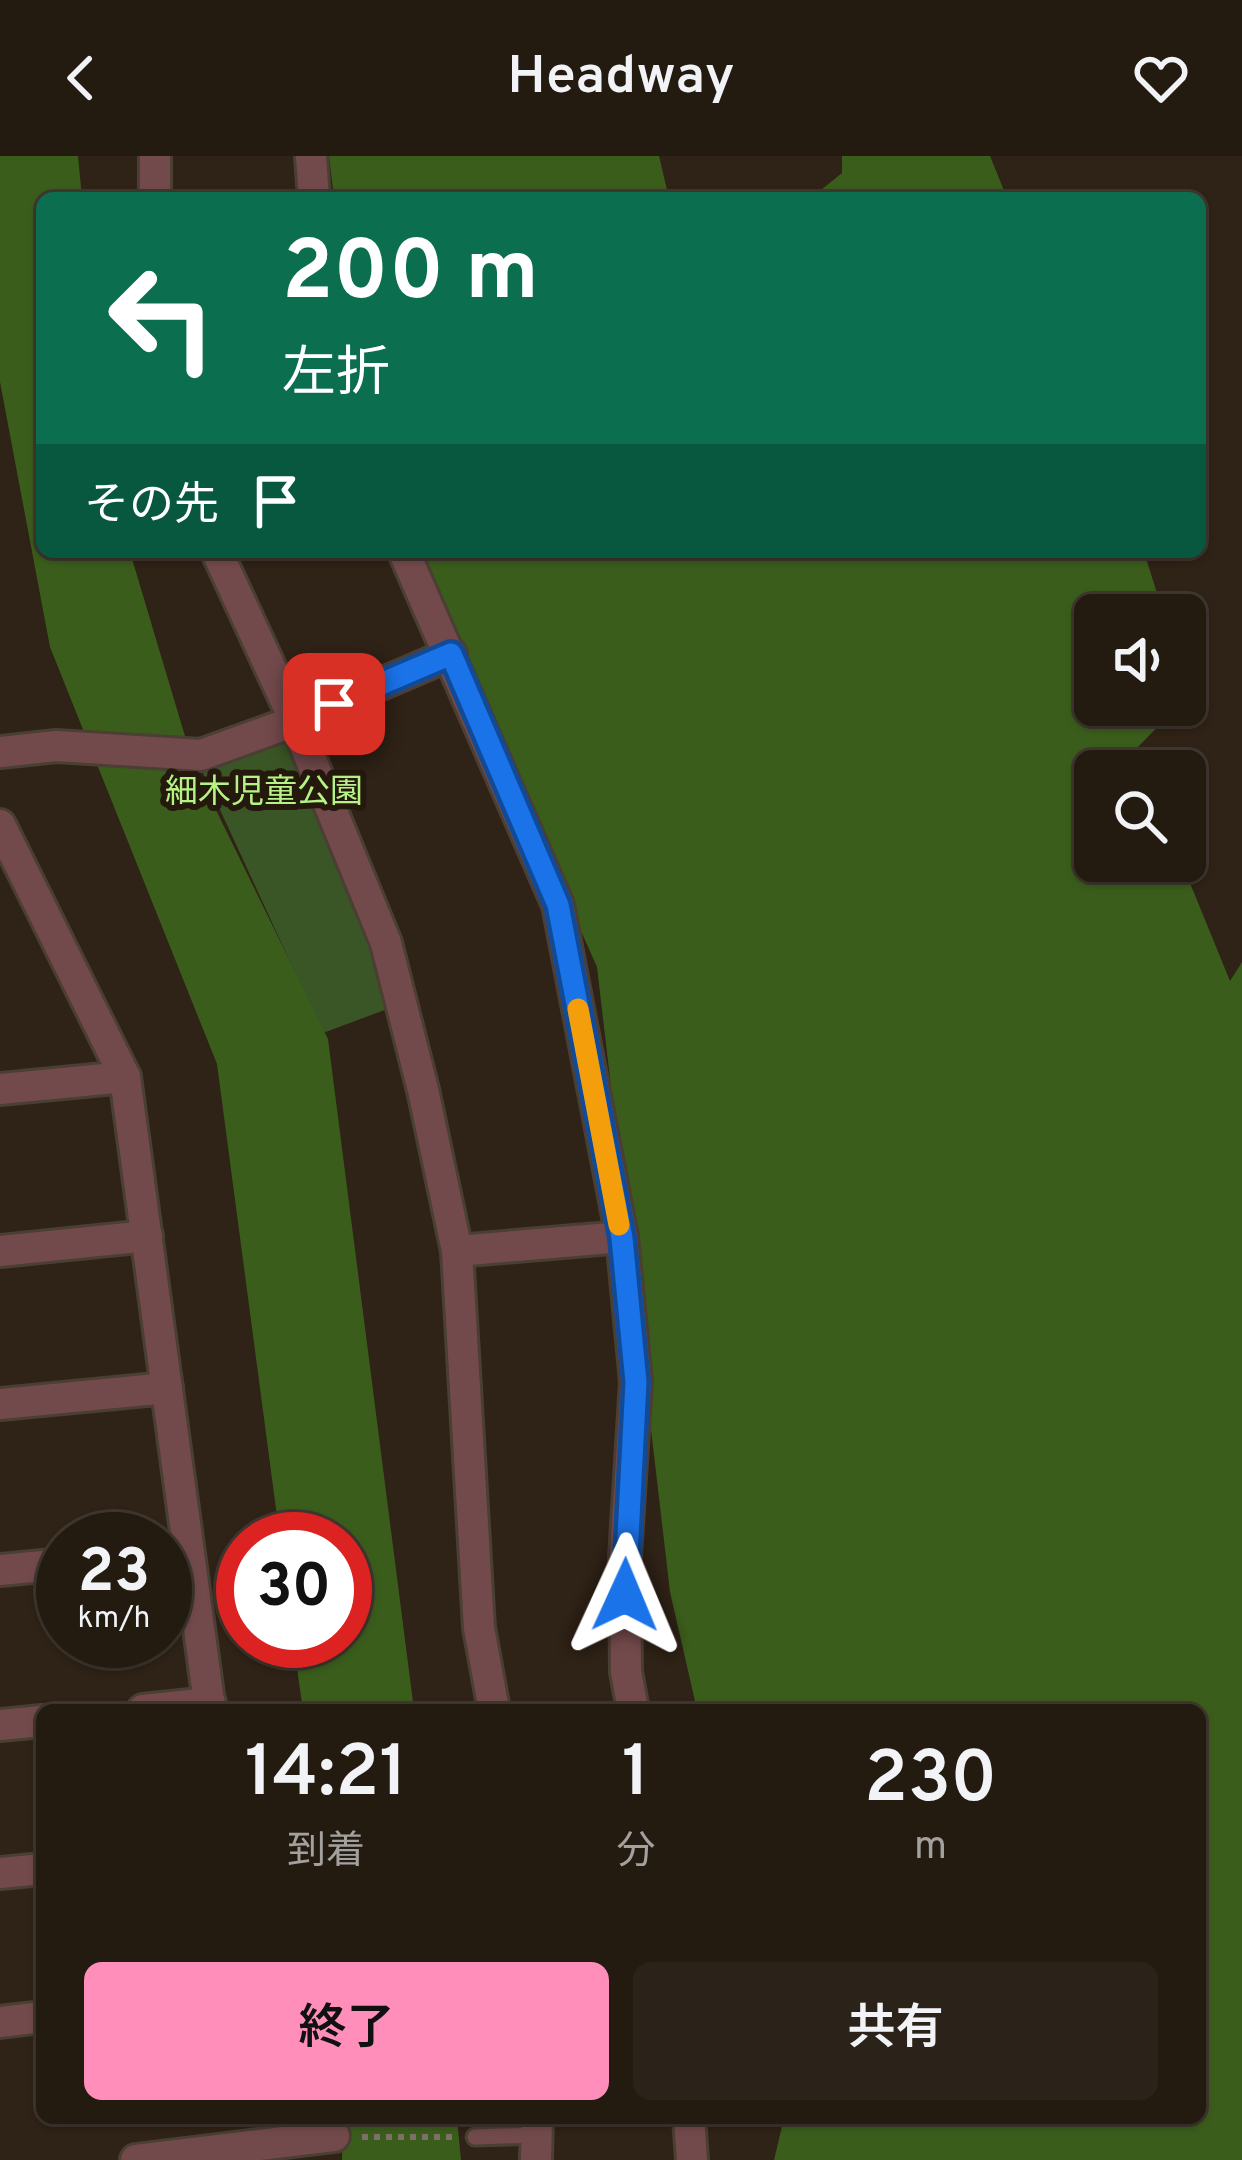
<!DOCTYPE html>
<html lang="ja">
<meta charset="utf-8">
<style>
body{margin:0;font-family:Overpass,"Noto Sans JP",sans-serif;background:#2b2319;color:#f1f3f6;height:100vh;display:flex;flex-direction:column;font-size:45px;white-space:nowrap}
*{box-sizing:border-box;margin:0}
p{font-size:39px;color:#a3a19f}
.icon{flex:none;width:66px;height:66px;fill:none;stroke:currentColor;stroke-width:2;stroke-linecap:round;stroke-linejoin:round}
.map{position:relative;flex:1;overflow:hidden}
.panel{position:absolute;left:36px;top:1548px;width:1170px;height:420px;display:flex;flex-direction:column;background:#231a10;border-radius:18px;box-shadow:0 3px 9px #0004,0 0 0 3px #403830}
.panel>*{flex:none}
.banner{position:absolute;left:36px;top:36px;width:1170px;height:366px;border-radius:18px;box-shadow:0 3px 9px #0004,0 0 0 3px #403830;background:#0b6e4f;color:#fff;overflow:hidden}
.controls{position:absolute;left:1074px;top:438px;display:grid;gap:24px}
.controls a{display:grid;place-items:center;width:132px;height:132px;border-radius:18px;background:#231a10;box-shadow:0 3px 9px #0004,0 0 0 3px #403830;font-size:60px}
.speed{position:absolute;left:36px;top:1356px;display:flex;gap:24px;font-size:60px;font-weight:700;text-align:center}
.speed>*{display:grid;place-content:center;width:156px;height:156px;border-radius:50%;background:#231a10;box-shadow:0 3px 9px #0004,0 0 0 3px #403830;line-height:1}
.speed small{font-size:30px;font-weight:400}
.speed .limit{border:18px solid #d22;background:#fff;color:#111}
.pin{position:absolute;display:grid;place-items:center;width:102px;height:102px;color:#fff;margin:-51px;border-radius:24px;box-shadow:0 6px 18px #0006}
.me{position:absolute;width:132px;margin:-66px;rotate:1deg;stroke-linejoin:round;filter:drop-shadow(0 0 9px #0008)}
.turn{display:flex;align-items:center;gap:42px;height:252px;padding:0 48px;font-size:54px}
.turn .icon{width:156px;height:156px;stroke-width:2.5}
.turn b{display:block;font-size:84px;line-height:102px}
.then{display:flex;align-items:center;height:114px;padding:0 48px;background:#0003;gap:24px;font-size:45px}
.eta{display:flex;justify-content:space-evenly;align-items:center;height:204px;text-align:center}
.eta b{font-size:72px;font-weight:600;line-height:84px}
.primary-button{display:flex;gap:24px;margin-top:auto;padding:24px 48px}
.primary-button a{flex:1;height:138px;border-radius:18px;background:#ff8eba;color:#111;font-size:48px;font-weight:600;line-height:138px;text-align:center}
.primary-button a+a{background:#2b2319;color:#f1f3f6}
header{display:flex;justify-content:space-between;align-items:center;height:156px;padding:0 48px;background:#231a10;font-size:54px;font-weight:600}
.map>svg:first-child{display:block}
</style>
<header><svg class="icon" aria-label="back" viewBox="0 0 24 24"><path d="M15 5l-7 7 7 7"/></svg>Headway<svg class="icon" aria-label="heart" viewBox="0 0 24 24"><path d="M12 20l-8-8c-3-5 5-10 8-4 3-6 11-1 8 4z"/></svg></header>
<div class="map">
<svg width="1242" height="2004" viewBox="0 0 1242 2004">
<rect width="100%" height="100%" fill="#2f2216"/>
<!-- green -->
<polygon fill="#3b5626" points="276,579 293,585 361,752 390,852 323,877 198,606"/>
<!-- forest -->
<g fill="#3b5d1c">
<polygon points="0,0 78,0 82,42 42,42 42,396 130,396 193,607 328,883 414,1554 303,1554 293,1485 345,1485 345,1383 280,1383 217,908 50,491 0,226"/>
<polygon points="329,0 659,0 669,42 334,42"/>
<polygon points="842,0 990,0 1007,42 811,42 842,17"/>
<polygon points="412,396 1144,396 1164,459 1095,459 1095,549 1179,549 1136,593 1145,615 1095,615 1095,705 1181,705 1230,825 1242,806 1242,2004 774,2004 784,1962 1200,1962 1200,1554 697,1554 670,1436 597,811"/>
<polygon points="343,1962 457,1962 461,2004 342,2004"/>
</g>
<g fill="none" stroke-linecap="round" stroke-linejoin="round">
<!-- service casing -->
<g stroke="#4b3e33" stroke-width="21">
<polyline id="service" points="475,1981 537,1979"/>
</g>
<!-- minor casing -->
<g stroke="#4b3e33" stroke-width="36">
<g id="minor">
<polyline points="311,0 314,42"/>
<polyline points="155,42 155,0"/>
<polyline points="217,396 295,565 386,787 423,934 457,1095 479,1472 494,1554"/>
<polyline points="404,396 558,749 622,1081 636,1226 625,1401 626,1516 633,1554"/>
<polyline points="0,596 56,590 201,599 295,565 451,498"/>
<polyline points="0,669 125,921 210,1554"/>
<polyline points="0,933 125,921"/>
<polyline points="0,1095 147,1080"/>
<polyline points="457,1095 622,1081"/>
<polyline points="0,1248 167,1232"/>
<polyline points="0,1414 63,1408"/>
<polyline points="143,1554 210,1547"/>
<polyline points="0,1569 42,1565"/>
<polyline points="0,1717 42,1713"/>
<polyline points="0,1866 42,1861"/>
<polyline points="689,1962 692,2004"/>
<polyline points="136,2004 334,1980"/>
<polyline points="536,2004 537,1962"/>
</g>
</g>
<!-- path -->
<polyline stroke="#7c7167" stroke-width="6" stroke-dasharray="6 6" stroke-linecap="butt" points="362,1981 457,1981"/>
<!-- service -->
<use href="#service" stroke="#734a4c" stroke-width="15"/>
<!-- minor -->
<use href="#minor" stroke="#734a4c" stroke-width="30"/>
</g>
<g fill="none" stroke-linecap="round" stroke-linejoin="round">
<!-- route casing -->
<g stroke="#114b97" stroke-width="30">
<polyline id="route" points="334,548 451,498 558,749 622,1082 636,1226 625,1439"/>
</g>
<!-- route -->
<use href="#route" stroke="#1a73e8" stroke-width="21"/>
<!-- slow -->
<polyline stroke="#f59e0b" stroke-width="21" points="578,853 619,1069"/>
</g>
<g text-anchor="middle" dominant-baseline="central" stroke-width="12" stroke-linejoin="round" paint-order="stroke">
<!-- park labels -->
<g font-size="33" fill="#b4f384" stroke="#25180d">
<text x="264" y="638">細木児童公園</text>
</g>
</g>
</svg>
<div class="controls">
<a><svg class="icon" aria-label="sound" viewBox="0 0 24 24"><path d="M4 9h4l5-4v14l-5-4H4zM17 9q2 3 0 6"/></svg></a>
<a><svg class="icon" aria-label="search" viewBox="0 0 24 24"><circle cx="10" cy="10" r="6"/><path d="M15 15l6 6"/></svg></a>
</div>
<div class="speed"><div>23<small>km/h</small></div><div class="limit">30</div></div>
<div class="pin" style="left:334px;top:548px;background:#d93025"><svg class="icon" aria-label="arrive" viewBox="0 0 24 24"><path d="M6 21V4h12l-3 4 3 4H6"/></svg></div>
<svg class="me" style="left:625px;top:1439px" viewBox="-20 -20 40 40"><path d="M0-17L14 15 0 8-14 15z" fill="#1a73e8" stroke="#fff" stroke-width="4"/></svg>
<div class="banner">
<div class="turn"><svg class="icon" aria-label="left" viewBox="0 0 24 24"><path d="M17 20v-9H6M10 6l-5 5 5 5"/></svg><div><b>200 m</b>左折</div></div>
<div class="then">その先<svg class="icon" aria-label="arrive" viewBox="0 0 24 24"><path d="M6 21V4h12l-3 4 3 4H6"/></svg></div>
</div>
<section class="panel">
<div class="eta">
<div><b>14:21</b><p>到着</p></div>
<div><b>1</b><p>分</p></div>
<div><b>230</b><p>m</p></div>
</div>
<div class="primary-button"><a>終了</a><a>共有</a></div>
</section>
</div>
